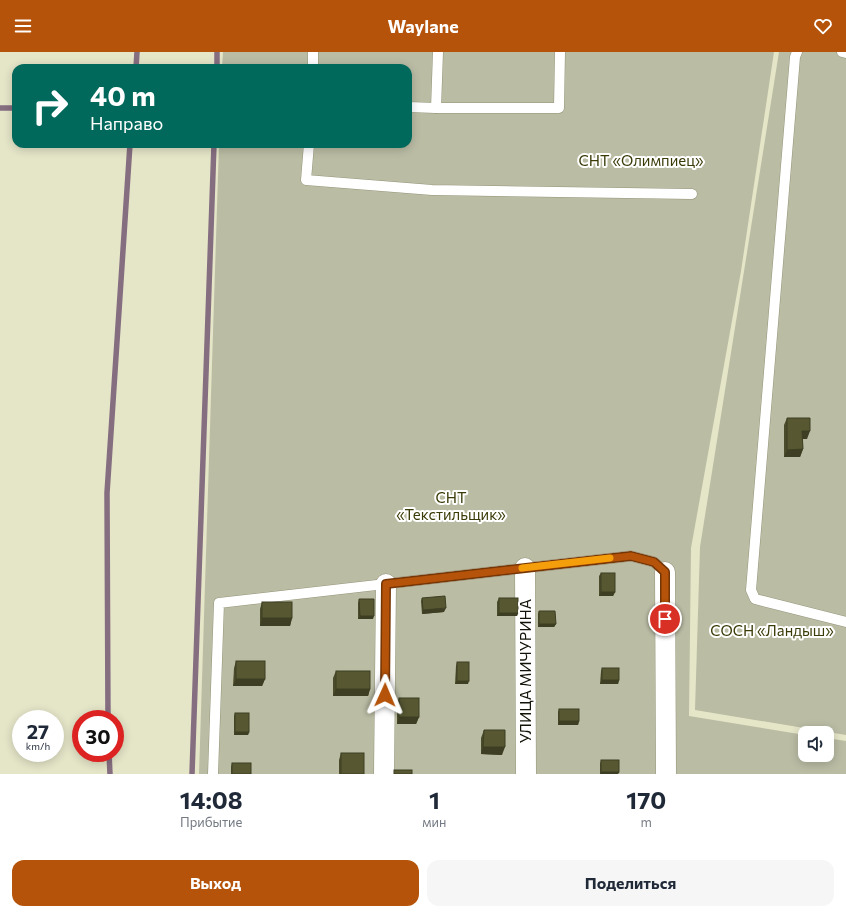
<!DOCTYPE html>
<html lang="ru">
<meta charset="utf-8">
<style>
body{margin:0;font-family:Commissioner,sans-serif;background:#f6f6f7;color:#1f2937;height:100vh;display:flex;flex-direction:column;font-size:15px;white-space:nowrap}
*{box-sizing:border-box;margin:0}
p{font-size:13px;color:#747a83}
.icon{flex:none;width:22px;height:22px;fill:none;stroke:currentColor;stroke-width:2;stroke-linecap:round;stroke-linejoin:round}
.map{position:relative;height:722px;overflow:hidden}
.drawer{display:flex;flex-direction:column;background:#fff;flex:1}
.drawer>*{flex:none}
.guide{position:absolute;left:12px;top:12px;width:400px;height:84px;border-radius:12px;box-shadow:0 2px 10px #0003;background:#00695c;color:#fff;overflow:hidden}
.controls{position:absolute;left:798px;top:674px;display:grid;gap:8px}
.controls a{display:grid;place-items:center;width:36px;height:36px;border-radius:8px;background:#fff;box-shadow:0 2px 10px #0003;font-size:20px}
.speed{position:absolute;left:12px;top:658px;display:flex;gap:8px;font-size:20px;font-weight:700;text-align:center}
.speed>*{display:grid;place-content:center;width:52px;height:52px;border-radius:50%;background:#fff;box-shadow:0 2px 10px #0003;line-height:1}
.speed small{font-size:10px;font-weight:400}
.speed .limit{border:6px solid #d22;background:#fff;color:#111}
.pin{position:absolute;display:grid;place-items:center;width:34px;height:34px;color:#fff;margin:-17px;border:2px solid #fff;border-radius:50%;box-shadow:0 1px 4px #0007}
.me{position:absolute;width:44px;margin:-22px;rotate:1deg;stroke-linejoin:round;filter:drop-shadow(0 0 3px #0008)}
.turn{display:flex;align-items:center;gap:14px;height:84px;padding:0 12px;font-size:18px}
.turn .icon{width:52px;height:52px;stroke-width:2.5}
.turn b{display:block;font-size:28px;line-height:34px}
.eta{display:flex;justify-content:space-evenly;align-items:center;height:68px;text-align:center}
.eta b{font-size:24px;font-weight:700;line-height:28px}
.button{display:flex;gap:8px;margin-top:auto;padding:8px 12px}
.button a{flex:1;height:46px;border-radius:12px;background:#b45309;color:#fff;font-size:16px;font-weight:700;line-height:46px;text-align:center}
.button a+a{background:#f6f6f7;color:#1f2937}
header{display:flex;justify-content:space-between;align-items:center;height:52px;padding:0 12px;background:#b45309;color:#fff;font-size:18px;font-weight:700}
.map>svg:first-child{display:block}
</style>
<header><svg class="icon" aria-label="menu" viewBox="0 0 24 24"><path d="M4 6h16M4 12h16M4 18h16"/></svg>Waylane<svg class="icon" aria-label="heart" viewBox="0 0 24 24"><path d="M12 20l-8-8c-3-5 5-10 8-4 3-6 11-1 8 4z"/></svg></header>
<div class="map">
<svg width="846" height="722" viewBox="0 0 846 722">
<rect width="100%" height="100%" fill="#e5e6c8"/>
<!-- green -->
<g fill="#bbbca4">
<polygon points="223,0 774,0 741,219 691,496 689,664 805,683 805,703 827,703 827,686 846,689 846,722 199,722 219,92 408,92 408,16 222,16"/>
<polygon points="779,0 846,0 846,683 695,658 700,495"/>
</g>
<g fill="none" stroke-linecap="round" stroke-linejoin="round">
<!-- stream -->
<g stroke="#856e80" stroke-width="5.5">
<polyline points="136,16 137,0"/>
<polyline points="217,16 217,0"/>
<polyline points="0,56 16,56"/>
<polyline points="108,667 107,441 130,92"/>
<polyline points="109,701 110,722"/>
<polyline points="192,722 214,92"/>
</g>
<!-- service casing -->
<g stroke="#949579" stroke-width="11">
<g id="service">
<polyline points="438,0 436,56 559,56 560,0"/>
<polyline points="797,0 795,5 751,538 755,547 846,570"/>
<polyline points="842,0 846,1"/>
<polyline points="313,16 313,0"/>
<polyline points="408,55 436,56"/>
<polyline points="309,92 306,128 432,138 692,142"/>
<polyline points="213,722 219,551 631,504 654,510 665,520"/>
</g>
</g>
<!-- minor casing -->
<g stroke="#949579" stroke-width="21">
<g id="minor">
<polyline points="525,516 526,722"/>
<polyline points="665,520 666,722"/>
<polyline points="384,722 386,532"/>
</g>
</g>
<!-- service -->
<use href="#service" stroke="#fff" stroke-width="10"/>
<!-- minor -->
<use href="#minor" stroke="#fff" stroke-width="20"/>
</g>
<!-- wall -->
<g fill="#4b4c2b">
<polygon points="787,366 807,387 802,387 803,397 800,405 784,405 784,373"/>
<polygon points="601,521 615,540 613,544 599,544 599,524"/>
<polygon points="422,546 444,560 422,562 421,549"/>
<polygon points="499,546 518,561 517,564 497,564 497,550"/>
<polygon points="359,547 373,567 358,567 358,551"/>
<polygon points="262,550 292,566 290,574 260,574 260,557"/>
<polygon points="539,559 556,572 554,575 538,575 538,562"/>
<polygon points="236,609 265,627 262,634 233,634 234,616"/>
<polygon points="457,610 468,632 455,632 456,614"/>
<polygon points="602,616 619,628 618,632 600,632 601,619"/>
<polygon points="336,619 370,637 368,644 333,644 333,626"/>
<polygon points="399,646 419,665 416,672 397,672 397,653"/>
<polygon points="559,657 579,669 578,673 558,673 558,660"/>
<polygon points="235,661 249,680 248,683 234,683 234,664"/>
<polygon points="484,678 502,703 481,702 481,686"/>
<polygon points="341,701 364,722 339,722 339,708"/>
<polygon points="601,708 619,720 618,722 600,722 600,712"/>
<polygon points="232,711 251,722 231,722 231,715"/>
</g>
<!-- shaded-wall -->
<g fill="#3d3e23">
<polygon points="802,379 810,379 807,387 800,387"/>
<polygon points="803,397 800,405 784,405 787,398"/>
<polygon points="601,540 615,540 613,544 599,544"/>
<polygon points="446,556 444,560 422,562 423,558"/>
<polygon points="499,561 518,561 517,564 497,564"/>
<polygon points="360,564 374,564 373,567 358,567"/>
<polygon points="262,566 292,566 290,574 260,574"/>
<polygon points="539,572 556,572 554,575 538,575"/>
<polygon points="236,627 265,627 262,634 233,634"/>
<polygon points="602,628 619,628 618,632 600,632"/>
<polygon points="457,629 469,629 468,632 455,632"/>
<polygon points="336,637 370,637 368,644 333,644"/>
<polygon points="399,665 419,665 416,672 397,672"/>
<polygon points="559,669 579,669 578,673 558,673"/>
<polygon points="235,680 249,680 248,683 234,683"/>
<polygon points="483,695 505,695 502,703 481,702"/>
<polygon points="601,720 619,720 618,722 600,722"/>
</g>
<!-- building -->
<g fill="#575832" stroke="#3d3e23">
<polygon points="787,366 810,366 810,379 802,379 803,397 787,398"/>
<rect x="601" y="521" width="14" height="19"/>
<polygon points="445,544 446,556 423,558 422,546"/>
<rect x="499" y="546" width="19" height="15"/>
<polygon points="359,547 374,547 374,564 360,564"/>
<rect x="262" y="550" width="30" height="16"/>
<polygon points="539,559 555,559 556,572 539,572"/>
<rect x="236" y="609" width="29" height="18"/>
<rect x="457" y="610" width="12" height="19"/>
<rect x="602" y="616" width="17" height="12"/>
<rect x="336" y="619" width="34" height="18"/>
<rect x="399" y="646" width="20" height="19"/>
<rect x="559" y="657" width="20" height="12"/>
<rect x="235" y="661" width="14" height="19"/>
<polygon points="484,678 505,678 505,695 483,695"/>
<rect x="341" y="701" width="23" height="21"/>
<rect x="601" y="708" width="18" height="12"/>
<rect x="232" y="711" width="19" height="11"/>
<rect x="394" y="718" width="18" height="4"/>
</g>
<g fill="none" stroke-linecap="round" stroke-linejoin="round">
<!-- route casing -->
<g stroke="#753606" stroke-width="10">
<polyline id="route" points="385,643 386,532 631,504 654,510 665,520 665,567"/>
</g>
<!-- route -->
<use href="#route" stroke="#b45309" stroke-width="7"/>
<!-- slow -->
<polyline stroke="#f59e0b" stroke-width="7" points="522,516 610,506"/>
</g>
<g text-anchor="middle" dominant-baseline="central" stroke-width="4" stroke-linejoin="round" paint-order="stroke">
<!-- park labels -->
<g font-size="15" fill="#3b3b08" stroke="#fff">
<text x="641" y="108">СНТ «Олимпиец»</text>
<text x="451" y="445">СНТ<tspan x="451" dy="17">«Текстильщик»</tspan></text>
<text x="772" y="578">СОСН «Ландыш»</text>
</g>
<!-- street labels -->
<g font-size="15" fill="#121208" stroke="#fff">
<text transform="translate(525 619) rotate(-90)">УЛИЦА МИЧУРИНА</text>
</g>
</g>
</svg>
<div class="controls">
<a><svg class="icon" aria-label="sound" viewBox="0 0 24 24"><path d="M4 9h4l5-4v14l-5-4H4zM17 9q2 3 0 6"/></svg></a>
</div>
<div class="speed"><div>27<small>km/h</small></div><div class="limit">30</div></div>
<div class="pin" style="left:665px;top:567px;background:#d93025"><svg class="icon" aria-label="arrive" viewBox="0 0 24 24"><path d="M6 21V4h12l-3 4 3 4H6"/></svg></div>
<svg class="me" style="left:385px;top:643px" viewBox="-20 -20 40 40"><path d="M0-17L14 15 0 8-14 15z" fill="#b45309" stroke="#fff" stroke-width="4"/></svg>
<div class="guide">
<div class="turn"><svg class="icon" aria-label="right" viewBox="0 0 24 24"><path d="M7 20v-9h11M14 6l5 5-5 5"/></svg><div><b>40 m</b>Направо</div></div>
</div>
</div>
<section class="drawer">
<div class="eta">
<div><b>14:08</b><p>Прибытие</p></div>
<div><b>1</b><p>мин</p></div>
<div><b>170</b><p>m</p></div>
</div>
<div class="button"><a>Выход</a><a>Поделиться</a></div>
</section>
